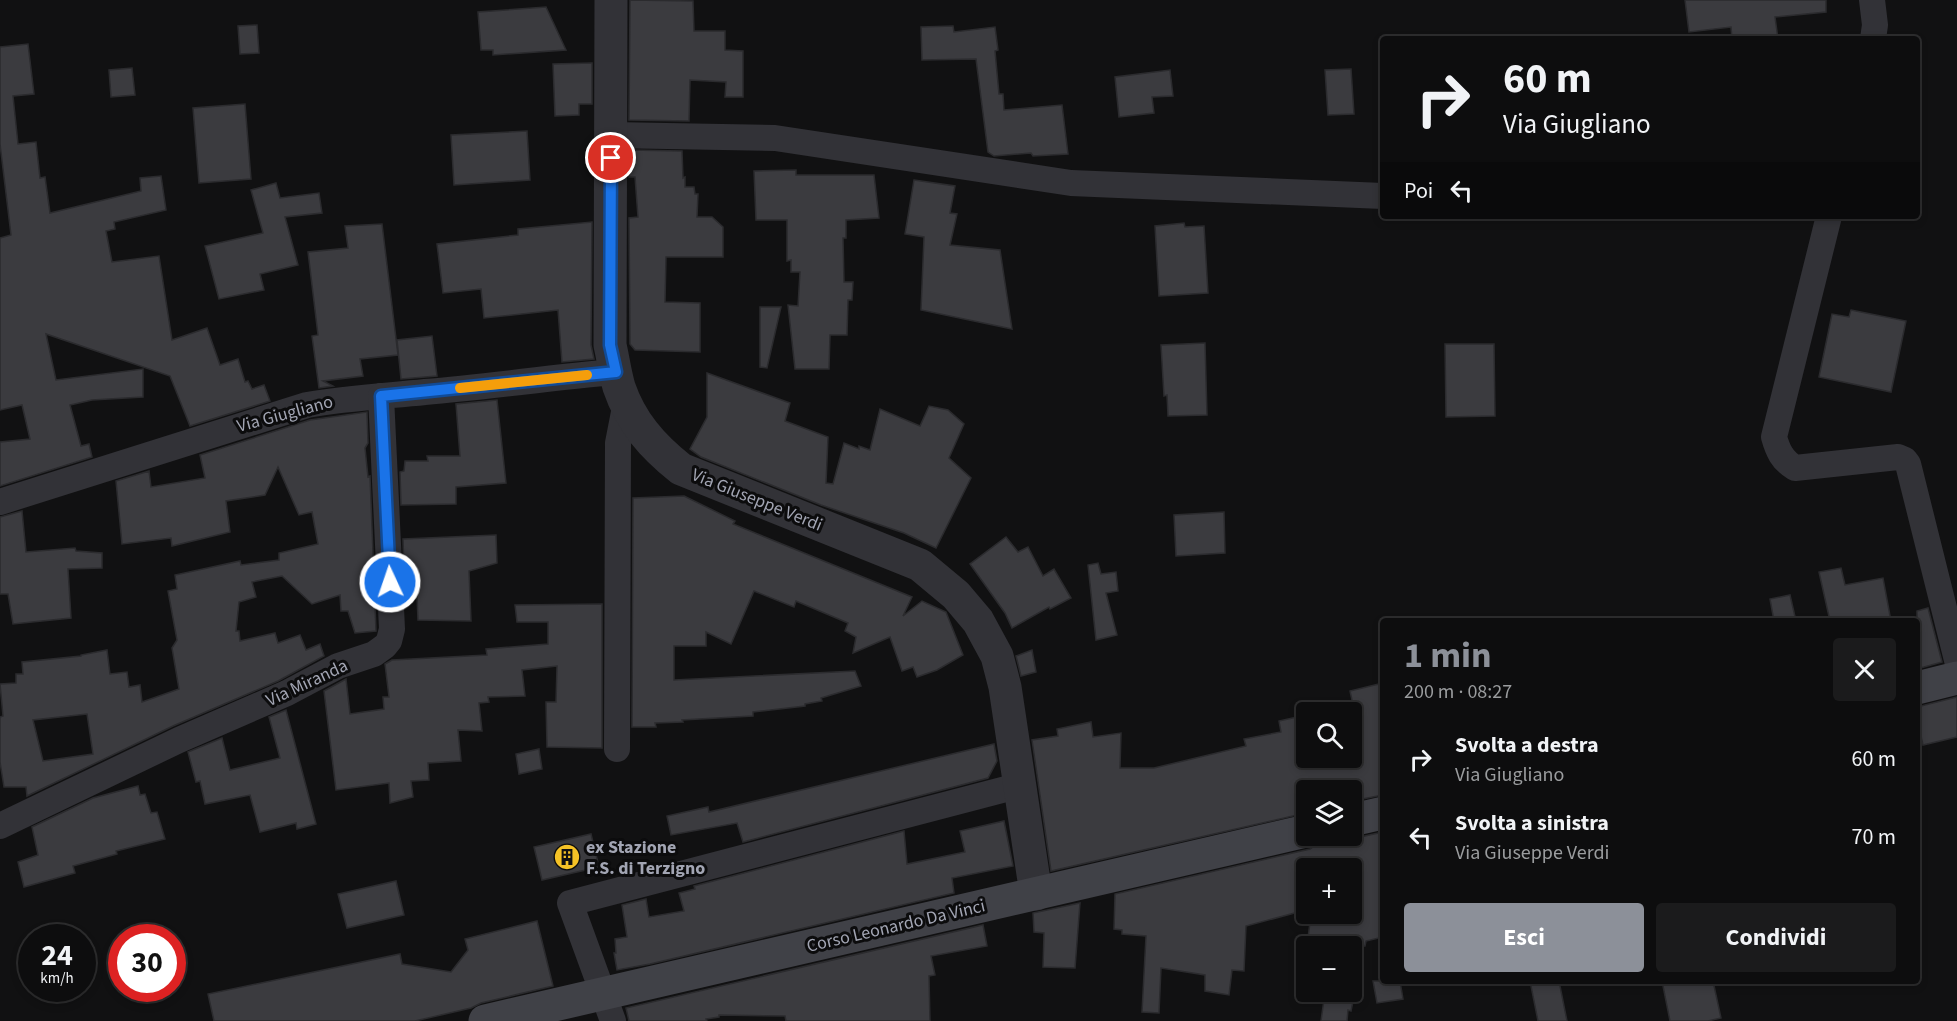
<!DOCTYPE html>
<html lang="it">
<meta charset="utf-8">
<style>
body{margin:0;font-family:"Source Sans 3",sans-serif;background:#1b1b1c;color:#f1f3f6;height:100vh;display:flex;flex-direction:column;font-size:22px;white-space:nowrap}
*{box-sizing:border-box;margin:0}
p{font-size:20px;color:#9a9c9e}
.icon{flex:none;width:33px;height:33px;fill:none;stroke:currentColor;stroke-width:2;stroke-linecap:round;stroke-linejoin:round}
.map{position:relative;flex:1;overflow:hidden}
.drawer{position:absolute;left:1380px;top:618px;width:540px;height:366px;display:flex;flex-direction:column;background:#0d0d0e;border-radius:6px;box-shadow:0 3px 9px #0003,0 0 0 2px #2d2d2e}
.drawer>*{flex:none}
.guide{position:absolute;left:1380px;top:36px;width:540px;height:183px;border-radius:6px;box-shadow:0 3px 9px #0003,0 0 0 2px #2d2d2e;background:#0d0d0e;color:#f1f3f6;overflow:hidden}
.tools{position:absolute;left:1296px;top:702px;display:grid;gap:12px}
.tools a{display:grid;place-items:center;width:66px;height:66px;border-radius:6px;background:#0d0d0e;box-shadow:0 3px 9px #0003,0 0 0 2px #2d2d2e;font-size:30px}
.speed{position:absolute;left:18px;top:924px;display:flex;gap:12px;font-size:30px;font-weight:700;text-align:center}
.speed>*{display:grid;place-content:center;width:78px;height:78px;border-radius:50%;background:#0d0d0e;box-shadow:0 3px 9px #0003,0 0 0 2px #2d2d2e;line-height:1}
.speed small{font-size:15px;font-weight:400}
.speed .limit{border:9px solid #d22;background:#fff;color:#111}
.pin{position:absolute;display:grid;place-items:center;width:51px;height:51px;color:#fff;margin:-26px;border:3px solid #fff;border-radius:50%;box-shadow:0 2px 6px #0007}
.me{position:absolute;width:66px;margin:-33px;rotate:357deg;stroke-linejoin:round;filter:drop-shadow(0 0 4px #0008)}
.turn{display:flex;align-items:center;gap:21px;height:126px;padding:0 24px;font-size:27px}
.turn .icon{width:78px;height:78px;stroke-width:2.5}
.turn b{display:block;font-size:42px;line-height:51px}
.then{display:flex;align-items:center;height:57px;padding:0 24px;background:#0003;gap:12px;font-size:22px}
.round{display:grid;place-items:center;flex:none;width:63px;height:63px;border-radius:6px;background:#1b1b1c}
.summary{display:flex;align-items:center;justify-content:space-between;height:102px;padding:0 24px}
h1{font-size:36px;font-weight:700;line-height:45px;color:#8c9099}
.button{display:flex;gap:12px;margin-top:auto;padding:12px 24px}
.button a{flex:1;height:69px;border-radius:6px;background:#8c9099;color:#fff;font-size:24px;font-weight:700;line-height:69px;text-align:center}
.button a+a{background:#1b1b1c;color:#f1f3f6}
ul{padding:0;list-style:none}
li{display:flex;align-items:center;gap:18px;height:78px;padding:0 24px}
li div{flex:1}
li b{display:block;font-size:22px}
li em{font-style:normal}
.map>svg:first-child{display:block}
</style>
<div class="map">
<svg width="1957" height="1021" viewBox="0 0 1957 1021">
<rect width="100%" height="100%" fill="#111112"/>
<!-- building -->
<g fill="#3b3b3f" stroke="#2b2b2e" stroke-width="1.5" fill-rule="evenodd">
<polygon points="630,0 693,1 694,31 725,31 725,50 743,51 743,97 725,97 726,82 690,80 689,121 629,120"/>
<polygon points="1685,0 1826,0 1826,12 1775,17 1778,39 1732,39 1731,27 1689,32"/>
<polygon points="546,7 566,50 493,55 493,50 481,50 478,12"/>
<polygon points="257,25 259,53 240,54 238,26"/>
<polygon points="953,26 954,32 995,27 998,50 995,51 999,94 1003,94 1004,110 1062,105 1068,154 1033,156 1031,153 994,156 988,152 976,59 922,60 921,27"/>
<polygon points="28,44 34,94 13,96 18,144 36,142 40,178 45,177 50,213 141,191 140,178 161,176 166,210 114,222 115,229 106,231 112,262 159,256 172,340 207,328 220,365 238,359 245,382 248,381 252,389 264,385 270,401 190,426 170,376 46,334 56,380 143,369 143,397 92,400 70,405 81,446 89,444 92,457 0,486 0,442 30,439 22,405 0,410 0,238 11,235 0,144 0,47"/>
<polygon points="592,63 592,104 579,104 579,115 555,116 553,64"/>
<polygon points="132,68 135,95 111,97 109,70"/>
<polygon points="1351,69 1354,114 1328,115 1325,70"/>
<polygon points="1170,70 1173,96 1152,97 1154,113 1119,117 1115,77"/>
<polygon points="245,104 251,179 199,183 193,108"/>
<polygon points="527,131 530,180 454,185 451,135"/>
<polygon points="629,150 682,151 683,178 685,177 685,187 694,187 695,194 698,194 697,217 712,217 723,227 723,257 666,257 665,302 700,303 700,352 635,350 630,344 629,218 638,217 635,177 629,177"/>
<polygon points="796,170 796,175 874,175 879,218 846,220 846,238 843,238 844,282 853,282 852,300 848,300 847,335 830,335 829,369 795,369 788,305 798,306 800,272 791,272 791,260 787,261 787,220 756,220 754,171"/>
<polygon points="914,180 955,186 950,213 957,214 950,245 1000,250 1012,329 921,310 924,237 905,234"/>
<polygon points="276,183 280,198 319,193 322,213 285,217 298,265 260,274 264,290 219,299 205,246 263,233 251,190"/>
<polygon points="592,222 591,345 594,359 562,362 558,310 484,318 481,289 443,293 437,244 518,235 518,229"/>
<polygon points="1184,223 1185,227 1204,226 1208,293 1159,296 1155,226"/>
<polygon points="382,224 398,355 360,359 363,376 323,381 333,386 319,388 312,336 318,335 308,252 348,248 345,226"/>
<polygon points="760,307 781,307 767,368 760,367"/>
<polygon points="1851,310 1906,321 1891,392 1819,377 1832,314 1849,317"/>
<polygon points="432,336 437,376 401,379 397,340"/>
<polygon points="1205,343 1207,415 1168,416 1167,395 1164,396 1161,345"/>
<polygon points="1445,344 1494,344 1495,416 1446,417"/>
<polygon points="707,373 790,403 785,421 828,437 826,483 833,484 844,443 859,449 859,446 870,450 880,409 920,426 929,406 948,410 964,424 949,458 971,478 936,548 904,533 821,505 701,457 690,449 707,417"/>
<polygon points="497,400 506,483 456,487 456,504 401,505 400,472 404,471 405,461 428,461 427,456 460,456 456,404"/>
<path d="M367,412L368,443L365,448L368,477L370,476L376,631L355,633L348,611H341L340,595L312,604L282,576L252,582L256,597L239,602L236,631H239L240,641L275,633L278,643L300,635L306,650L320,644L324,656L278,681L173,726L27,796L26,787H4L0,762V717L3,716L0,684L16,683V674H23L22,662L81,656V655L107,650L110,674L127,672L129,687L140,685L142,702L179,689L172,648L177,640L168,591L177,589L175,575L240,561L241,565L279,560V553L318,544L312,512L299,515L278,467L265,495L226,501L230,532L172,546L171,538L122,544L116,481L149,471L151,487L205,478L200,455L310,420ZM87,714L93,754L43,761L33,720Z"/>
<polygon points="684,496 735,521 733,524 912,597 903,616 922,601 946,612 963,655 937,670 917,677 913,667 902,671 890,637 853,653 856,637 845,631 848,623 796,601 794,607 754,591 731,644 706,632 706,646 674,646 674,680 855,671 861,686 821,698 822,701 805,704 805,706 753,712 753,716 682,720 683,722 655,723 656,727 632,727 633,498"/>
<polygon points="22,511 26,552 75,548 76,551 102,553 102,568 68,569 71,618 13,624 8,594 0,594 0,517"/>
<polygon points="1224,512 1225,553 1176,556 1174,515"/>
<polygon points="496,535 497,563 469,571 471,621 418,620 416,571 404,571 403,539"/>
<polygon points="1006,537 1018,552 1028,547 1043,576 1054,569 1071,598 1050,609 1049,607 1012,628 1005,613 970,564"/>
<polygon points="1098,563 1101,574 1116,572 1118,591 1106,593 1117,635 1096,640 1088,565"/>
<polygon points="1841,568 1845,585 1883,578 1891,621 1830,621 1819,572"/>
<polygon points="1790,595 1796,621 1774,621 1770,599"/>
<polygon points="602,604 602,748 547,747 546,702 556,702 557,666 522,670 525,696 488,697 489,702 479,703 482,731 458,730 461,761 428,763 429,780 411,781 413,797 390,803 389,783 336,790 324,691 346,679 350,714 384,709 383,697 389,697 385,664 392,660 487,655 486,649 548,644 548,622 517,622 515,605"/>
<polygon points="1928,608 1942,662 1917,669 1917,611"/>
<polygon points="1032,650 1036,672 1021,676 1016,656"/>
<polygon points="1383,683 1383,795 1352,801 1352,790 1306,790 1306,813 1051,871 1032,740 1058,736 1057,729 1091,722 1093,737 1121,733 1120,768 1154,768 1246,746 1244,739 1281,732 1279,721 1306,715 1306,758 1352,758 1352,700 1350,691"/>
<polygon points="1957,697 1957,737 1923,745 1917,719 1917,707"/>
<polygon points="286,710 316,824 297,829 296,823 260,832 250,795 205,804 200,781 196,782 188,752 222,738 230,770 280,758 269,717"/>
<polygon points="994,744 997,761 988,778 743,842 737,823 671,835 667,816 708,807 709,812"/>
<polygon points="539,749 542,769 519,774 516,754"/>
<polygon points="138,786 140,795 145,794 151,813 157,812 165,839 116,851 117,854 73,866 75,873 24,887 18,862 38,855 32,827 93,798"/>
<polygon points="1004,821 1013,866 952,878 954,893 650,964 617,970 614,953 616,953 615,939 627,937 622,905 646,899 649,917 684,911 679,893 695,889 694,886 904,831 907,864 965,852 960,831"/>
<polygon points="1383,832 1383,937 1366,941 1365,946 1307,946 1311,914 1352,914 1352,868 1306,868 1306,910 1246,926 1244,971 1232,970 1229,995 1205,991 1205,975 1161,968 1159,1013 1142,1012 1146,936 1122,934 1122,930 1114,929 1115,894 1310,849 1320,842 1344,836 1356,838"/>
<polygon points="591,834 599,867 542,880 534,847"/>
<polygon points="396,881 404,915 347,928 338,894"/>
<polygon points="1080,903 1075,968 1043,967 1044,933 1034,932 1033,913"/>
<polygon points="537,921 553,986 481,1003 471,1008 415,1021 214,1021 208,994 400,954 402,964 451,972 468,950 465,939"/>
<polygon points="983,925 987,946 931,956 935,975 929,976 930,1021 786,1021 785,1016 719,1015 719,1017 706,1019 707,1021 629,1021 626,1008"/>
<polygon points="1373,981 1400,981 1403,999 1377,1003"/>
<polygon points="1530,981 1559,981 1567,1021 1538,1021"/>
<polygon points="1662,981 1713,981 1721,1018 1708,1021 1670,1021"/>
<polygon points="1325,992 1355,992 1351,1011 1348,1010 1347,1021 1321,1021"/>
</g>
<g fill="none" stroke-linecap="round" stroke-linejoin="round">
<!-- minor -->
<g stroke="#323237" stroke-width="26">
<polyline points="1872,0 1875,25 1873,39"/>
<polyline points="611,135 775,138 1071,183 1383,196"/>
<path d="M1829,216L1774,437C1778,451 1782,460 1795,468L1898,457L1905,460L1908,464L1957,660"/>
<path d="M0,502L307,405C347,398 386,396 425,392C489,387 552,377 616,372"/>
<polyline points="617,749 618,443 626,402"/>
<polyline points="0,826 179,740 287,693 338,666 374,654 385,646 389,641 392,629 381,396"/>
<polyline points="613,1021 570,903 1021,785"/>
</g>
<!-- tertiary -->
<path stroke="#323237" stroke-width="33" d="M611,0L610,345C613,358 615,373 619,387C631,422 652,446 681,469L920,565L956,595L978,621L997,656L1005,687L1036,894"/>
<!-- secondary -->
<g stroke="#404147" stroke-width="33">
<polyline points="1917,688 1957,678"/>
<polyline points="1352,820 1383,813"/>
<polyline points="485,1021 1306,831"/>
</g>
</g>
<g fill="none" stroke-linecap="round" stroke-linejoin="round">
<!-- route casing -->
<g stroke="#114b97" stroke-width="15">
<polyline id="route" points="390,582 381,396 616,372 610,345 611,158"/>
</g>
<!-- route -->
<use href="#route" stroke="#1a73e8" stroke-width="10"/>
<!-- slow -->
<polyline stroke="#f59e0b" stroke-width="10" points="460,388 587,375"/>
</g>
<!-- icons -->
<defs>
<g id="building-disc" transform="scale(1.35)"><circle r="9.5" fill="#f5c226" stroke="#0c0c0d"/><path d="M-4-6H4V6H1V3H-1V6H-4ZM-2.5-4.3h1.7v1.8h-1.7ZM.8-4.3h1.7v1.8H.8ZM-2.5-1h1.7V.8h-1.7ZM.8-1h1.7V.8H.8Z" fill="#111"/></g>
</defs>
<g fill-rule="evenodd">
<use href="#building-disc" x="567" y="857"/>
</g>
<g text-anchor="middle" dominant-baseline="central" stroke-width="6" stroke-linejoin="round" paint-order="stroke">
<!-- street labels -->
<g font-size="18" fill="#a2a5b3" stroke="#0c0c0d">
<text transform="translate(285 414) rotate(-15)">Via Giugliano</text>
<text transform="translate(757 500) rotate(22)">Via Giuseppe Verdi</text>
<text transform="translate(307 683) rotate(-25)">Via Miranda</text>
<text transform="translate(896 926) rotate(-13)">Corso Leonardo Da Vinci</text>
</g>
<!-- poi labels -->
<g font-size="18" font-weight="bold" fill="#a2a5b3" stroke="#0c0c0d" text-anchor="start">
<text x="586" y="847">ex Stazione<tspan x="586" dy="21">F.S. di Terzigno</tspan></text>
</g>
</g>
</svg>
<div class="tools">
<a><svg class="icon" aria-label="search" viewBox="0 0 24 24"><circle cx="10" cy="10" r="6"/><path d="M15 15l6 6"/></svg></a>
<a><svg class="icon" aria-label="layers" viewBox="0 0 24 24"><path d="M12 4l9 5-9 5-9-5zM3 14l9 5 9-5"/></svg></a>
<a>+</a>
<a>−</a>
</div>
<div class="speed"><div>24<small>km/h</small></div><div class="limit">30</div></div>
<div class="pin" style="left:611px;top:158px;background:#d93025"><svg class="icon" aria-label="arrive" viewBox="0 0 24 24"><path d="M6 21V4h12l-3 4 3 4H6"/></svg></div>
<svg class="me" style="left:390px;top:582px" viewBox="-20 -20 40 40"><circle r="17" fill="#1a73e8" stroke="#fff" stroke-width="3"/><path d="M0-11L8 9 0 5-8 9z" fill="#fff"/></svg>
<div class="guide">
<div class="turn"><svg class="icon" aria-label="right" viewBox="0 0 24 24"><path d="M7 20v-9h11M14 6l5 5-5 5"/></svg><div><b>60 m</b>Via Giugliano</div></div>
<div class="then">Poi<svg class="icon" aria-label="left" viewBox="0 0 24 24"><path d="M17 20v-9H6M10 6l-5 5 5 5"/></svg></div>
</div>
<section class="drawer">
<div class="summary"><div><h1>1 min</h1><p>200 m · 08:27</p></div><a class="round"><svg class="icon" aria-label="close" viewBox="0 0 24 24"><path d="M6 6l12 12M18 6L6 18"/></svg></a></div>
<ul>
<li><svg class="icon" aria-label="right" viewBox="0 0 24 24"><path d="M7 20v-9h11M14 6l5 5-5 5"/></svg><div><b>Svolta a destra</b><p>Via Giugliano</p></div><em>60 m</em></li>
<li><svg class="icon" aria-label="left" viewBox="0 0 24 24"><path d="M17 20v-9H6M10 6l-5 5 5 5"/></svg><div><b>Svolta a sinistra</b><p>Via Giuseppe Verdi</p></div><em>70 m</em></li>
</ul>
<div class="button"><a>Esci</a><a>Condividi</a></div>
</section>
</div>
